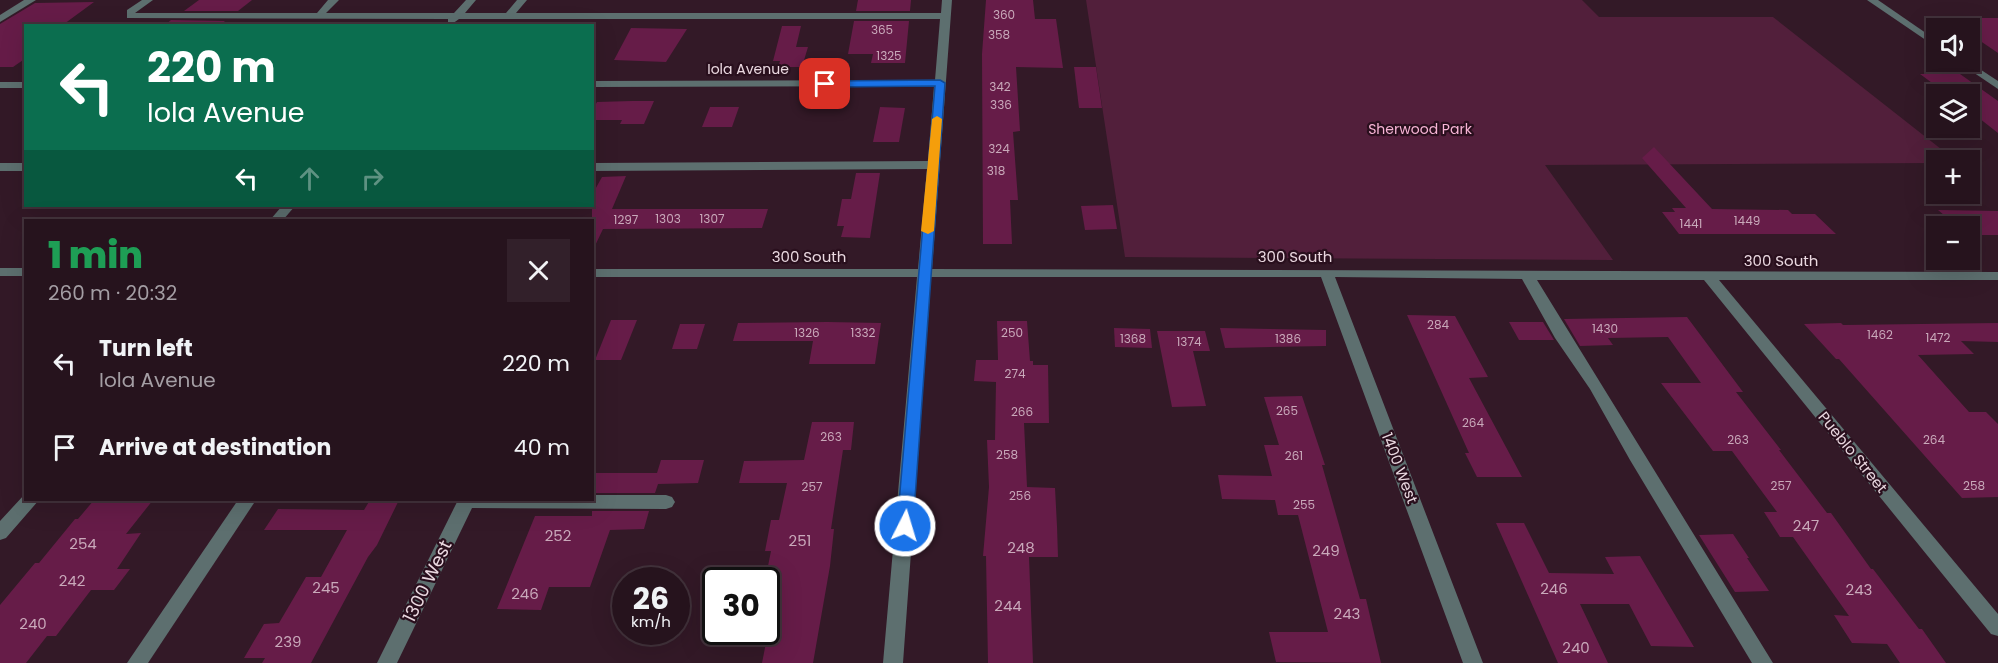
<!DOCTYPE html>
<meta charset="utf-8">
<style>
body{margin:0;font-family:Poppins,sans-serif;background:#32202a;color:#f1f3f6;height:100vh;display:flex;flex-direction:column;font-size:22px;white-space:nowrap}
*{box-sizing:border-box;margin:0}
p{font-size:20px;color:#a49ea4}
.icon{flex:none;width:33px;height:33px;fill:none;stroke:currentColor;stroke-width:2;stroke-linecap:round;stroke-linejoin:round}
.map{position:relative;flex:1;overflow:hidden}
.details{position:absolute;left:24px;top:219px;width:570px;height:282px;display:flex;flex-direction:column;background:#26131d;border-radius:0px;box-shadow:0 6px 24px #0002,0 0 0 2px #42323b}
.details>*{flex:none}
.hud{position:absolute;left:24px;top:24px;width:570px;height:183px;border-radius:0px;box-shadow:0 6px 24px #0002,0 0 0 2px #42323b;background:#0b6e4f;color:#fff;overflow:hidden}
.tools{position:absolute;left:1926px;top:18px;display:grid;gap:12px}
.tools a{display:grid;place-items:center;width:54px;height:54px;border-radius:0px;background:#26131d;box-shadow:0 6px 24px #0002,0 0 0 2px #42323b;font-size:30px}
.speed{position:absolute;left:612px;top:567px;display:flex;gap:12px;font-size:30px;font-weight:700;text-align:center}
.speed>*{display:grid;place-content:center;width:78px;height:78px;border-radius:50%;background:#26131d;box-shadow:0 6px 24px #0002,0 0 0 2px #42323b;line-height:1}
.speed small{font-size:15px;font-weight:400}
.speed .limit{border:3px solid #111;border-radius:9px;background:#fff;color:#111}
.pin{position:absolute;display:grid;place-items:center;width:51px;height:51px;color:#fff;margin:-26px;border-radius:12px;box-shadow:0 3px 9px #0006}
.me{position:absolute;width:66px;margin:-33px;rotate:5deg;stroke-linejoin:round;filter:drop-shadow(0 0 4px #0008)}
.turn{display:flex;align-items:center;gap:21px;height:126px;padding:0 24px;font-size:27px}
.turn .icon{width:78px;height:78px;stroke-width:2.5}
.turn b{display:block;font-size:42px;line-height:51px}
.lanes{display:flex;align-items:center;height:57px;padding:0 24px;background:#0003;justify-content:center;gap:30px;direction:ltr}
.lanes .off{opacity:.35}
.round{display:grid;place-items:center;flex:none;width:63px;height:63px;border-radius:0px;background:#32202a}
.head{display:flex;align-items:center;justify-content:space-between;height:102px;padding:0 24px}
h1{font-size:36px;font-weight:800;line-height:45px;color:#1e9e55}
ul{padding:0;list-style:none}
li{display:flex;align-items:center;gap:18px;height:84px;padding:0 24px}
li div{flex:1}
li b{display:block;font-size:22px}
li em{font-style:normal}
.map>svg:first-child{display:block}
</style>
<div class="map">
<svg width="1998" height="663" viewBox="0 0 1998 663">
<rect width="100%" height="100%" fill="#331927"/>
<!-- green -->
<polygon fill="#521f3b" points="1086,0 1582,0 1599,17 1773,17 1955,160 1936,160 1936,163 1545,165 1613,260 1125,257"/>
<!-- building -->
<g fill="#661c48">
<polygon points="199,0 252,0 238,11 184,11"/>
<polygon points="858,0 911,0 910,11 856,11"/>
<polygon points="986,0 1033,0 1035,19 1056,19 1063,68 1016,67 1020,131 1013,132 1018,200 1010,200 1012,244 983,244 982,54"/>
<polygon points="94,2 64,24 26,24 26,58 13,67 0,67 0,24 35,3"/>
<polygon points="1970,18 1998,18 1998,53 1970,34"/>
<polygon points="171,20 225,21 219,26 164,26"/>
<polygon points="854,21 909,21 905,63 871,63 873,54 848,54"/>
<polygon points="782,26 801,26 796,47 808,47 802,67 778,67 780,61 773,61"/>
<polygon points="631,28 687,29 666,62 614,60"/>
<polygon points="1074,67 1096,67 1102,108 1079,108"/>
<polygon points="1920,74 1960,74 1998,101 1998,133 1970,111 1970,94 1947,94"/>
<polygon points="632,101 654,101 644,124 620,124 622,120 592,120 592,111 597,102"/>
<polygon points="710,107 739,107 732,127 702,127"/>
<polygon points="880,107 905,108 899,142 873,142"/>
<polygon points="1654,147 1712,209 1788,210 1792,214 1815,214 1836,234 1679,234 1662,212 1675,212 1672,208 1686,208 1642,158"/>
<polygon points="856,173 880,173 870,238 841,237 844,226 837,226 842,199 851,199"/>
<polygon points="626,176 612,209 768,209 762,228 603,229 592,252 592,195 602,177"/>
<polygon points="1113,205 1117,229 1085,230 1081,206"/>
<polygon points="1938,210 1998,211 1998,235 1981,235 1977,232 1970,232 1970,226 1957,226"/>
<polygon points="1407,315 1455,316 1488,377 1469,378 1522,477 1477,477 1465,453 1469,453"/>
<polygon points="1687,317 1743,392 1736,392 1781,450 1779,450 1827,513 1831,513 1871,569 1873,569 1919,629 1922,629 1946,663 1900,663 1887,644 1852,643 1834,615 1849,616 1793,537 1780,537 1764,512 1777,512 1732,451 1713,451 1661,383 1701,383 1668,337 1608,338 1613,345 1580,346 1564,319"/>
<polygon points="611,320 637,320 621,360 595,360"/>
<polygon points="997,321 1027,321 1030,361 1033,361 1033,365 1048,365 1049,423 1024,423 1027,487 1055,488 1057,526 1058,557 1029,557 1033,663 988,663 986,556 983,556 989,487 987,440 995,440 996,382 974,381 976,360 998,360"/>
<polygon points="827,322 881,323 875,364 809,364 813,341 733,341 738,323"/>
<polygon points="1509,322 1543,322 1554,340 1519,340"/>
<polygon points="1841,323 1843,325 1998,323 1998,342 1961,341 1974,354 1918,355 1969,412 1986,412 1998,424 1998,497 1962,498 1839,359 1836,359 1804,324"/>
<polygon points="680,324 705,324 697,349 672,349"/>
<polygon points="1114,328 1150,329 1152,348 1115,347"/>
<polygon points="1220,328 1326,330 1326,346 1225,348"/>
<polygon points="1157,331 1205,331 1210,351 1193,351 1206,406 1172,407"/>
<polygon points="1302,396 1325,465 1322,465 1360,599 1366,599 1381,663 1276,662 1269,632 1328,632 1298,515 1278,515 1275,500 1222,499 1218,475 1272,476 1264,445 1279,445 1264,397"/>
<polygon points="812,422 854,422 851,450 843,450 831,529 834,529 830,566 813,663 762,663 774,602 766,602 766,576 771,551 765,551 771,520 779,520 787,483 739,483 744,461 804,460"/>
<polygon points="661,460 704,460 698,483 658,484 655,493 592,493 592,473 657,473"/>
<polygon points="94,500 153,500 126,534 141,533 117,569 130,569 114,590 91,590 56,636 47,636 26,663 0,663 0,605 35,563 39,563 75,519 78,519"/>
<polygon points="370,500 399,500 377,545 368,557 311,663 262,663 265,658 244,658 264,624 279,623 306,577 321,577 347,530 264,530 278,509 364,510"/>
<polygon points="592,511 649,511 644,529 610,530 590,587 549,587 541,610 497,609 535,516 592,516"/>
<polygon points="1496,523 1524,523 1549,573 1614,574 1605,557 1640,556 1694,647 1651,646 1629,604 1580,604 1608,663 1558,663"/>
<polygon points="1733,534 1749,558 1747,558 1769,591 1735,592 1699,535"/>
</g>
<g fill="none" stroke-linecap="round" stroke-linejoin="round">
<!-- minor -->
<g fill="#5d6f6f" fill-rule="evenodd">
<polygon points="24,0 36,0 0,22 0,15"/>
<polygon points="142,0 153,0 135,13 317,13 328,0 339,0 326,13 454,13 466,0 476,0 465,13 506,13 517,0 527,0 516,13 941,13 942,0 952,0 932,269 1998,272 1998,280 1719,280 1998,614 1998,636 1991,634 1704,280 1537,280 1773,663 1752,663 1630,460 1590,389 1555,338 1522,279 1335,277 1483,663 1463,663 1321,277 931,277 903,663 883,663 917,277 592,277 592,269 918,269 927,169 592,171 592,163 928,161 934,86 592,87 592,81 935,80 940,19 459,19 452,24 448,23 448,19 127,18 127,10"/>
<polygon points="1867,0 1878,0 1936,40 1936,47"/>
<polygon points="1958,62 1969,62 1998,81 1998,89"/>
<rect x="0" y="82" width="26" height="6"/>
<rect x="0" y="163" width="26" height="8"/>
<polygon points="282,206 295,206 283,220 270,220"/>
<rect x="0" y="268" width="26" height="8"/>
<polygon points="24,495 26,495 26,500 39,500 6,538 0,540 0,521"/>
<polygon points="592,495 666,495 672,497 675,502 672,507 666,509 472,508 397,663 377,663 458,500 592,500"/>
<polygon points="238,500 256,500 148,663 127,663"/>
</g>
</g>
<!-- route -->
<polygon fill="#1a73e8" stroke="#114b97" stroke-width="1.5" points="940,80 945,83 913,526 911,530 905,532 899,530 897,526 935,86 825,87 820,84 825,81"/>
<!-- slow -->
<polygon fill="#f59e0b" points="937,116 942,119 934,231 928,234 921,231 932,119"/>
<g text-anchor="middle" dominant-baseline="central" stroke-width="4.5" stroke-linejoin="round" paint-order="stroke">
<!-- number labels -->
<g font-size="12" fill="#c9a9ba">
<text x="1004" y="14">360</text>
<text x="882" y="29">365</text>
<text x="999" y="34">358</text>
<text x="889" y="55">1325</text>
<text x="1000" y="86">342</text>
<text x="1001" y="104">336</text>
<text x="999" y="148">324</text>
<text x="996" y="170">318</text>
<text x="668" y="218">1303</text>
<text x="712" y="218">1307</text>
<text x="626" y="219">1297</text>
<text x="1747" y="220">1449</text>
<text x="1691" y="223">1441</text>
<text x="1438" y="324">284</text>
<text x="1605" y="328">1430</text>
<text x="807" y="332">1326</text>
<text x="863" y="332">1332</text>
<text x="1012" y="332">250</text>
<text x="1880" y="334">1462</text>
<text x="1938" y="337">1472</text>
<text x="1133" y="338">1368</text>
<text x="1288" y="338">1386</text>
<text x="1189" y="341">1374</text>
<text x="1015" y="373">274</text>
<text x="1287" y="410">265</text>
<text x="1022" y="411">266</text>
<text x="1473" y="422">264</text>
<text x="831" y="436">263</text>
<text x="1738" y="439">263</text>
<text x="1934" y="439">264</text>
<text x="1007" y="454">258</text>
<text x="1294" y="455">261</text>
<text x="1781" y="485">257</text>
<text x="1974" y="485">258</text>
<text x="812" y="486">257</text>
<text x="1020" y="495">256</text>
<text x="1304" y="504">255</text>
</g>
<!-- far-street labels -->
<g font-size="14" fill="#ead8e0" stroke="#290f1d">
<text x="748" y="69">Iola Avenue</text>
</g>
<!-- far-park labels -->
<g font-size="14" fill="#f7b4d5" stroke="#290f1d">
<text x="1420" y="129">Sherwood Park</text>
</g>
<!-- street labels -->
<g font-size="15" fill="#ead8e0" stroke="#290f1d">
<text x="809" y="256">300 South</text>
<text x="1295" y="256">300 South</text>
<text x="1781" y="260">300 South</text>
<text transform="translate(1853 452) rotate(51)">Pueblo Street</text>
<text transform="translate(1400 468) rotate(69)">1400 West</text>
</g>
<!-- near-number labels -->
<g font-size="15" fill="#c9a9ba">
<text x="1806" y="525">247</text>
<text x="558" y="535">252</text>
<text x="800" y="540">251</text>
<text x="83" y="543">254</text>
<text x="1021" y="547">248</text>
<text x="1326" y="550">249</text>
<text x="72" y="580">242</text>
<text x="326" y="587">245</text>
<text x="1554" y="588">246</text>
<text x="1859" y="589">243</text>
<text x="525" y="593">246</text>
<text x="1008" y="605">244</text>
<text x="1347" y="613">243</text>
<text x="33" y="623">240</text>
<text x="288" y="641">239</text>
<text x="1576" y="647">240</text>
</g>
<!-- near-street labels -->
<g font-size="18" fill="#ead8e0" stroke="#290f1d">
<text transform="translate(427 581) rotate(-64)">1300 West</text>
</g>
</g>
</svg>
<div class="tools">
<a><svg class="icon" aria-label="sound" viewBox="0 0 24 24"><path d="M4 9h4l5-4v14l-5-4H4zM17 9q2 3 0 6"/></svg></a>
<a><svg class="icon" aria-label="layers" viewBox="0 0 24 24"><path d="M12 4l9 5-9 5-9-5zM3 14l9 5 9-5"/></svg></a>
<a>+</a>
<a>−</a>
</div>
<div class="speed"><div>26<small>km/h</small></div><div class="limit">30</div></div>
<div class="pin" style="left:825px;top:84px;background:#d93025"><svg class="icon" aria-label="arrive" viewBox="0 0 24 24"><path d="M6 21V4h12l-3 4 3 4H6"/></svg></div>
<svg class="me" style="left:905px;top:526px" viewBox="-20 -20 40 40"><circle r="17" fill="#1a73e8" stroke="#fff" stroke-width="3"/><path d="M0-11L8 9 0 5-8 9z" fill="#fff"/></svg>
<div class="hud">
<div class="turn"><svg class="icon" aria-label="left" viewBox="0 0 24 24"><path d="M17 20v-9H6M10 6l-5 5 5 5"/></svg><div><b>220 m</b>Iola Avenue</div></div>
<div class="lanes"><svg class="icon" aria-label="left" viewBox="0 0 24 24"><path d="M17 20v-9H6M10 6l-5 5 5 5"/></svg><svg class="icon off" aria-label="ahead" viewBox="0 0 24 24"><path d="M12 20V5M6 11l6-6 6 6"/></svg><svg class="icon off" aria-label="right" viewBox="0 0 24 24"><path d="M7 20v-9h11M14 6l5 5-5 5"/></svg></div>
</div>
<section class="details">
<div class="head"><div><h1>1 min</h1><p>260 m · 20:32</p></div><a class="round"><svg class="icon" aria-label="close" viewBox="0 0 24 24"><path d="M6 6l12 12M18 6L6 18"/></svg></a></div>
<ul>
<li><svg class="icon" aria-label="left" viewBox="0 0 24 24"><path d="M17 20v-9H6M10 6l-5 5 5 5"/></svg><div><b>Turn left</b><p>Iola Avenue</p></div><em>220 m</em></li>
<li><svg class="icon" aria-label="arrive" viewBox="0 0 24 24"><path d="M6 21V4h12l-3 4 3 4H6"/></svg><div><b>Arrive at destination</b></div><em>40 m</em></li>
</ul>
</section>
</div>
